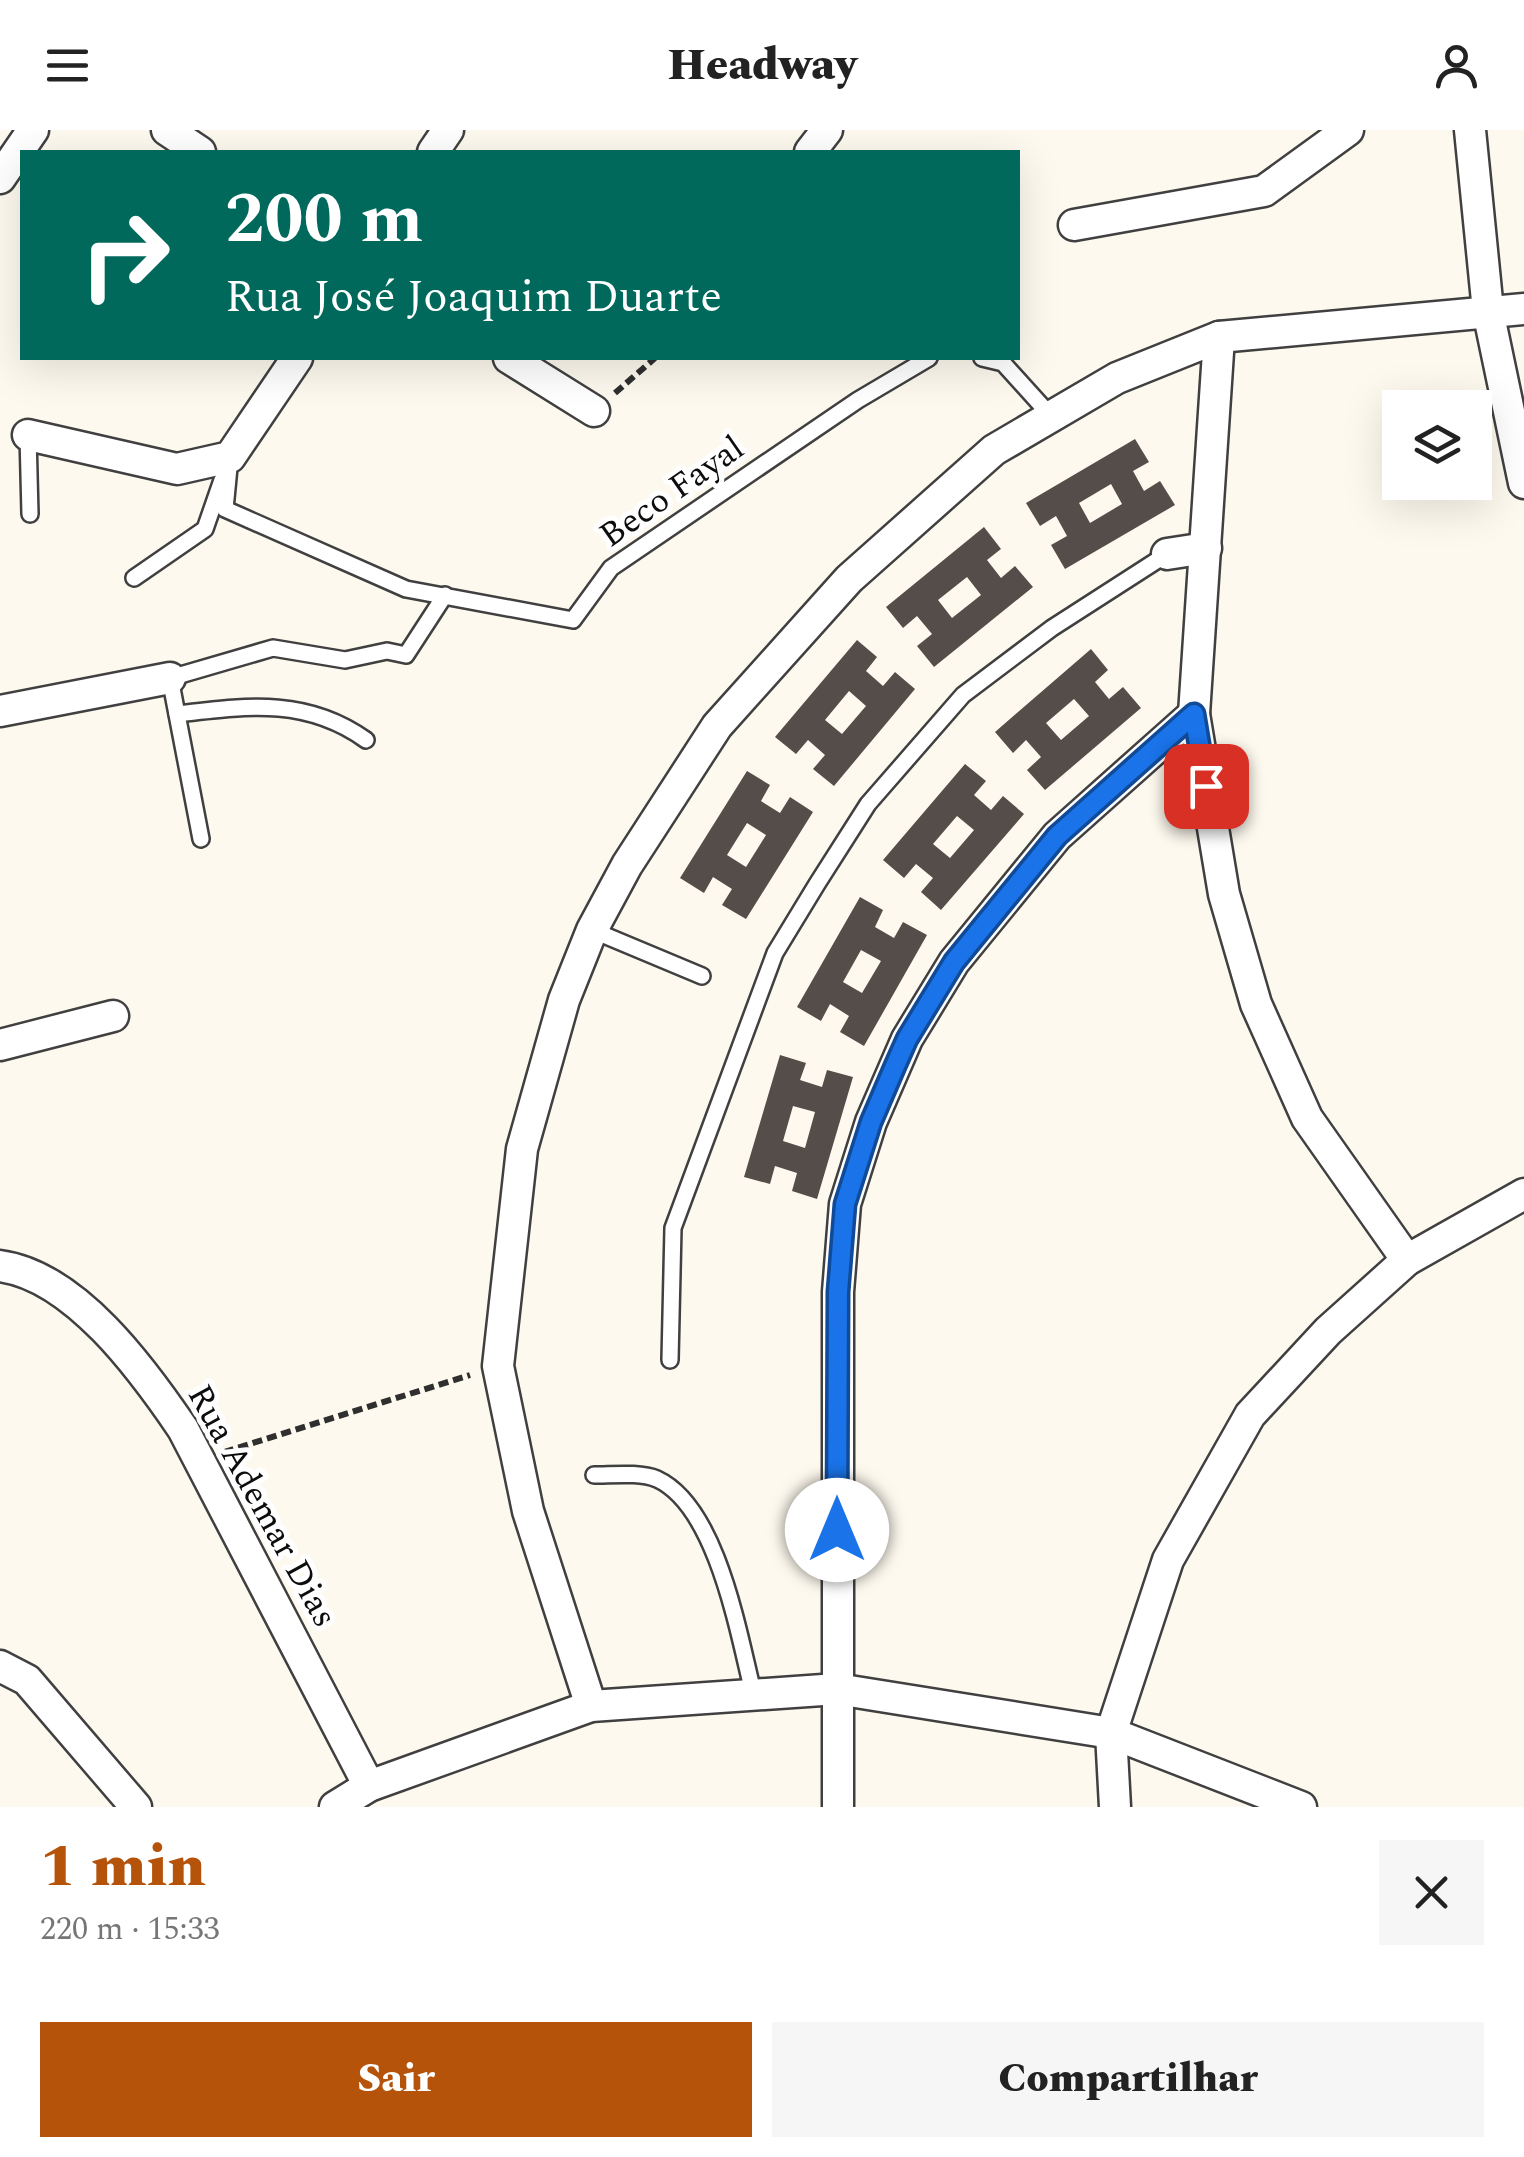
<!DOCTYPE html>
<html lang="pt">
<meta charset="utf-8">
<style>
body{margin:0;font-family:Spectral,serif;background:#f6f6f6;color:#222;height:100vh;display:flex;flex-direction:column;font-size:38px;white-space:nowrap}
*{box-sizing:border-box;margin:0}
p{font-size:32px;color:#767676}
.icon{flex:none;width:55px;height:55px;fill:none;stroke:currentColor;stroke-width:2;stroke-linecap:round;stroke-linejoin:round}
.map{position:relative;height:1677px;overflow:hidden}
.details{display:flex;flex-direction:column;background:#fff;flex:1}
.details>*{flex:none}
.guide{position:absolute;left:20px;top:20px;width:1000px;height:210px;border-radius:0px;box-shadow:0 10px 40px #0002;background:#00695c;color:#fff;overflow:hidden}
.tools{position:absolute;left:1382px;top:260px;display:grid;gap:20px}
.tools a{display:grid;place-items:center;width:110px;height:110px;border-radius:0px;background:#fff;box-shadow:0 10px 40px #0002;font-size:50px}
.pin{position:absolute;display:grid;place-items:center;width:85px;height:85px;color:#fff;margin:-42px;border-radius:20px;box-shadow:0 5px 15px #0006}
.me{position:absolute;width:110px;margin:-55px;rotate:0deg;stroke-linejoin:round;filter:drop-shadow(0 0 8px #0008)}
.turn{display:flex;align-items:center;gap:35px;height:210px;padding:0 40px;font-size:45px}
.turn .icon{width:130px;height:130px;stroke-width:2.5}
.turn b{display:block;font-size:70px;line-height:85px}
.round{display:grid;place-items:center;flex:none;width:105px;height:105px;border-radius:0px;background:#f6f6f6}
.overview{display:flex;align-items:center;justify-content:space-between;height:170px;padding:0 40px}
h1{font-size:60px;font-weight:800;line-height:75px;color:#b45309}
.button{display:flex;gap:20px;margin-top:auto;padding:20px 40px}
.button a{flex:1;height:115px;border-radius:0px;background:#b45309;color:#fff;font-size:40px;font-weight:800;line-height:115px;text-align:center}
.button a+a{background:#f6f6f6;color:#222}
header{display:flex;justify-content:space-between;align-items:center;height:130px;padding:0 40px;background:#fff;font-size:45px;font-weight:800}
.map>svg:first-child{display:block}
</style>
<header><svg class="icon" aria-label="menu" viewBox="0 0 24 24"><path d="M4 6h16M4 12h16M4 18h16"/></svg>Headway<svg class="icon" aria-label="person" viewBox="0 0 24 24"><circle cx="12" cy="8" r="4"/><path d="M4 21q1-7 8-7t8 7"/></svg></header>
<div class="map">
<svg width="1524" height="1677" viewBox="0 0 1524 1677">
<rect width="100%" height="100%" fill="#fef9ee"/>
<!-- building -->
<g fill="#554d4a" fill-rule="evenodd">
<path d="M1135,309L1149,332L1133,341L1144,361L1160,351L1175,375L1065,439L1051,415L1067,406L1056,386L1040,396L1026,373ZM1111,354L1122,374L1090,393L1079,373Z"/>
<path d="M984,397L1001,419L987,430L1001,448L1015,436L1033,457L934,537L917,516L932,504L917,486L903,498L886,477ZM967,447L981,465L952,488L938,470Z"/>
<path d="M857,510L877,527L866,541L883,556L895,542L915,559L834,656L813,639L825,625L808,610L796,624L775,607ZM849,561L866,576L842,604L825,590Z"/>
<path d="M1091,519L1108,540L1095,552L1109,569L1123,557L1141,578L1045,660L1027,640L1041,627L1026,610L1013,623L995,602ZM1074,569L1089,586L1061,610L1046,593Z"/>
<path d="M965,634L986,651L974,665L991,680L1003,666L1024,684L941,780L921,762L933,748L916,734L904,748L883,730ZM957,686L974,700L950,728L933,714Z"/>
<path d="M747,641L770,655L761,671L780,683L790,667L813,682L746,789L722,775L732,759L713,747L704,763L680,748ZM747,693L766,705L746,737L727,725Z"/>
<path d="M860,767L883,780L875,797L894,808L903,792L927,805L864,916L840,902L849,886L830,874L821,891L797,877ZM861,820L881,831L862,863L843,852Z"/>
<path d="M780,925L806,933L800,950L822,957L827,940L853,947L817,1069L792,1061L797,1043L775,1036L770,1054L744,1047ZM793,976L815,982L805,1018L783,1011Z"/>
</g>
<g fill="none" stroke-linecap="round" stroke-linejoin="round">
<!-- service casing -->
<g stroke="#404040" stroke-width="20">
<g id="service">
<polyline points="982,228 1003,233 1050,285"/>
<polyline points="28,305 30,384"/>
<polyline points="230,327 225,379 406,459 573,490 611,438 858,270 929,228"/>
<polyline points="134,448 205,399 222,350"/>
<path d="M177,584C246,576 306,567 366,610"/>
<polyline points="201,709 170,548 273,518 345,530 387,521 406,525 445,465"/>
<polyline points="592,800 702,846"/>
<polyline points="670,1230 673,1098 775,823 817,754 868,674 963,565 1052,498 1167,424"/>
<path d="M594,1345C613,1345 640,1342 657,1349C718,1377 739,1507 754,1566"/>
</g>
</g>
<!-- minor casing -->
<g stroke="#404040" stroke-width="35">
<g id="minor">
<polyline points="167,0 200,22"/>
<polyline points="1470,0 1488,181 1524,353"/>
<polyline points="433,22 448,0"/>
<polyline points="810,22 827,0"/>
<polyline points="0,48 33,0"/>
<polyline points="1074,95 1264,61 1348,0"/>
<polyline points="1219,207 1194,584 1224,764 1256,874 1307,988 1407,1130"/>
<polyline points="509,228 594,281"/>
<polyline points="28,305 177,339 230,327 297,228"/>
<polyline points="1167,424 1206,418"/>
<polyline points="0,581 170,548"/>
<polyline points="0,915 113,886"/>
<path d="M0,1136C75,1146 143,1240 183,1299L369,1656"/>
<polyline points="0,1536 27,1550 136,1677"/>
<polyline points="591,1576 528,1381 498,1236 522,1019 564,870 592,800 627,735 717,596 849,449 994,320 1117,248 1219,207 1524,179"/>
<polyline points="335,1677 369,1656 591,1576 837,1559 1111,1603 1301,1677"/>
<polyline points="838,1677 838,1162 845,1074 871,992 907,909 954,832 1057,706 1194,584"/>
<polyline points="1115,1677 1111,1603 1168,1430 1250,1285 1328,1201 1407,1130 1524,1064"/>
</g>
</g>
<!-- path -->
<g stroke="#2f2f2f" stroke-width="6" stroke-dasharray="10 5" stroke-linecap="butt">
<polyline points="615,263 655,228"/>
<polyline points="224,1322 470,1245"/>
</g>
<!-- service -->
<use href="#service" stroke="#fff" stroke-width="15"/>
<!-- minor -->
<use href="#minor" stroke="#fff" stroke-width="30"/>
</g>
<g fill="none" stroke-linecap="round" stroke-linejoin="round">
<!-- route casing -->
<g stroke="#114b97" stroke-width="25">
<polyline id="route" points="837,1400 838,1162 845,1074 871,992 895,936 907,909 954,832 1057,706 1194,584 1206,656"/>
</g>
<!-- route -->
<use href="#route" stroke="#1a73e8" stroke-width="18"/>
</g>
<g text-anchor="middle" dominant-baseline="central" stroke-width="10" stroke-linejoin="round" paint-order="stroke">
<!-- street labels -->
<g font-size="35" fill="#0d0d0d" stroke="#fff">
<text transform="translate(672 362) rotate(-35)">Beco Fayal</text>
<text transform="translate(262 1376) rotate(61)">Rua Ademar Dias</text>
</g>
</g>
</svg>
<div class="tools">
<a><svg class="icon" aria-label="layers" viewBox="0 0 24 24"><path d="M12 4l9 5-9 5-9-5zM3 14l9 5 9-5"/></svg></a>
</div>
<div class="pin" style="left:1206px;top:656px;background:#d93025"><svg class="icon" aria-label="arrive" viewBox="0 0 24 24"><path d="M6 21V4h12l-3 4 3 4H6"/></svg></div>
<svg class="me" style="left:837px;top:1400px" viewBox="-20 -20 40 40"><circle r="19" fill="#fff"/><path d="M0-13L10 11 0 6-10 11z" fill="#1a73e8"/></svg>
<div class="guide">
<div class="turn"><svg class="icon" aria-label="right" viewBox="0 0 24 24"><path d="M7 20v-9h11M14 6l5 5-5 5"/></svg><div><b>200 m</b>Rua José Joaquim Duarte</div></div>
</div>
</div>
<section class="details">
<div class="overview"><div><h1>1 min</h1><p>220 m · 15:33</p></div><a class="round"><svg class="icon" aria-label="close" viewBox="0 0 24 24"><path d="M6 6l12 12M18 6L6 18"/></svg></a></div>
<div class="button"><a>Sair</a><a>Compartilhar</a></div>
</section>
